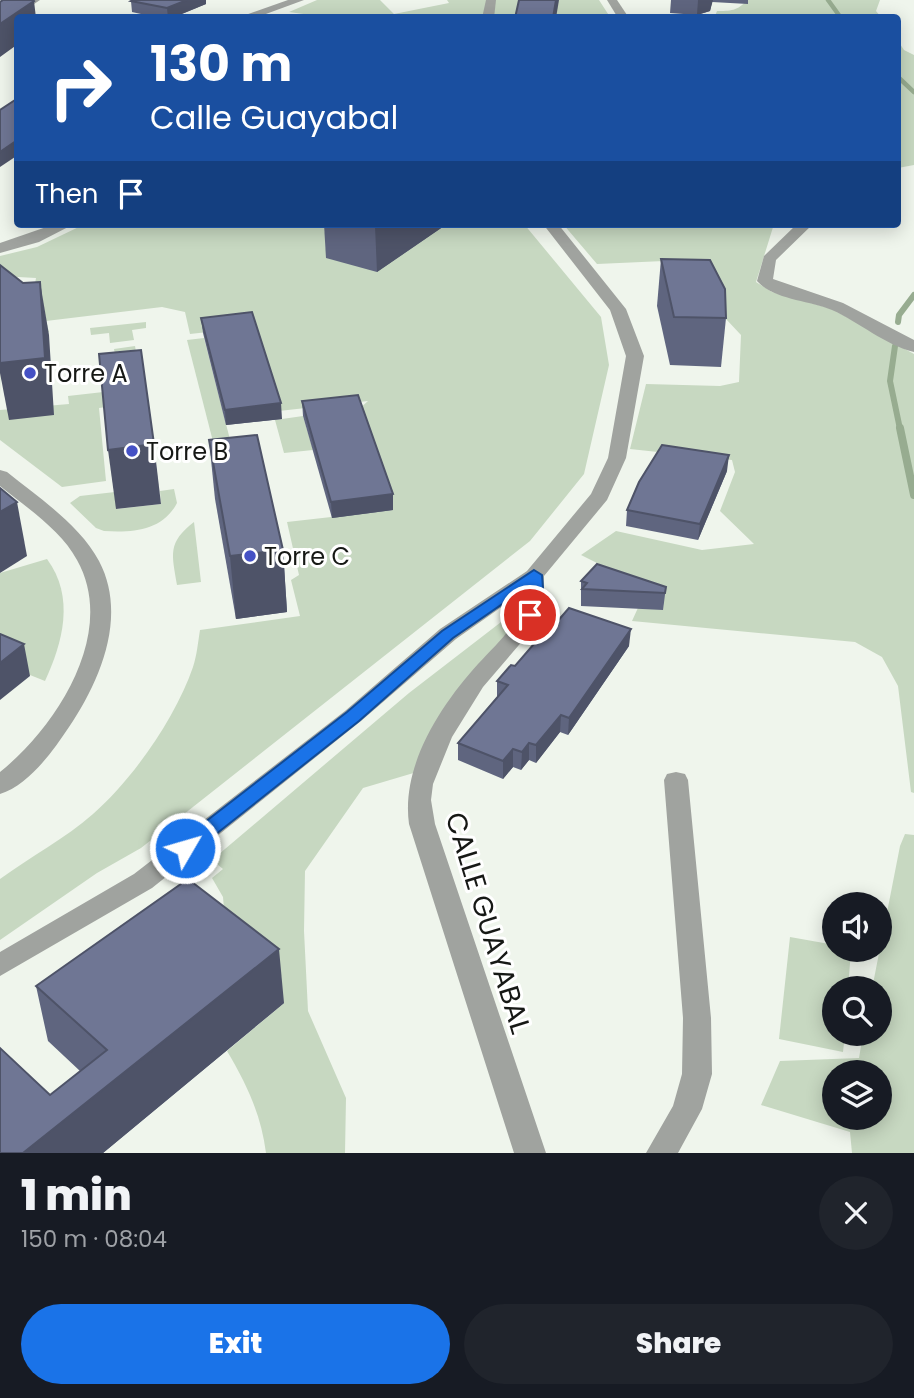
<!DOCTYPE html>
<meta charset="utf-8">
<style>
body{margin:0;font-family:Poppins,sans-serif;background:#20242c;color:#f1f3f6;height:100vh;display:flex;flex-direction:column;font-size:26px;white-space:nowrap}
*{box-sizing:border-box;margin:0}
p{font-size:23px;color:#9ea1a6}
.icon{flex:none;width:38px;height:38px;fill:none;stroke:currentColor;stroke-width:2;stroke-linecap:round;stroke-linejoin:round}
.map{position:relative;height:1153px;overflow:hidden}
.details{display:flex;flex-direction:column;background:#171b24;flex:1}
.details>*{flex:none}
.banner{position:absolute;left:14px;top:14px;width:887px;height:214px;border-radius:7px;box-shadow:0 4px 18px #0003;background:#1a4fa0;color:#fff;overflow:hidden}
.tools{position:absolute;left:822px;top:892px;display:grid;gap:14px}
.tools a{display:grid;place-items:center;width:70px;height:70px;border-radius:50%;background:#171b24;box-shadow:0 4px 18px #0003;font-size:35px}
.pin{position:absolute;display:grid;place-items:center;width:60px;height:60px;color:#fff;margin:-30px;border:4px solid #fff;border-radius:50%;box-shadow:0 2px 7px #0007}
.me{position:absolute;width:77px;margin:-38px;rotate:52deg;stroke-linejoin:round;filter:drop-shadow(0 0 5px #0008)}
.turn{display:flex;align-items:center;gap:24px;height:147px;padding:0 21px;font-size:32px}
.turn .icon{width:91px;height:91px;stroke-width:2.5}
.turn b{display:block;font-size:49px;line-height:60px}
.then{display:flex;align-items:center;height:66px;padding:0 21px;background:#0003;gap:14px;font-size:26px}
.round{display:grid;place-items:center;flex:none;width:74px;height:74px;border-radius:37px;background:#20242c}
.head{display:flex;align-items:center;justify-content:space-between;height:119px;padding:0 21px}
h1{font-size:42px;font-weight:800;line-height:52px}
.action{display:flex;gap:14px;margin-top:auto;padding:14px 21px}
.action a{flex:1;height:80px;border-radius:42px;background:#1a73e8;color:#fff;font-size:28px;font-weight:800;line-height:80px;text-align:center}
.action a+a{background:#20242c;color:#f1f3f6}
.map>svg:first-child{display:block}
</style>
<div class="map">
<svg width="914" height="1153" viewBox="0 0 914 1153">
<rect width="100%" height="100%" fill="#eff5ec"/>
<!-- green -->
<g fill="#c7d8c1" fill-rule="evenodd">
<polygon points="317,0 380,0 394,14 449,3 447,0 599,0 610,17 332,18 289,12"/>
<path d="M747,0H880L876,11L881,17L677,18V15L715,16L717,11C730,11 738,11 747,0Z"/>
<polygon points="898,41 904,50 914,55 914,165 898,168"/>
<path d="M85,224H524L601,317L609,365L584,474L530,541L141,848L97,873L0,940V879C30,857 66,838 93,814C133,779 176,717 193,667C197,655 198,642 200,630L300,616L291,580L299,575L287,522L393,510L358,410L368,401L279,411L253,327L190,334L185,312L162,307L46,321L49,332L1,338L0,397V328L29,319L36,278L0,276V256L37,247Z"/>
<polygon points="563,224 774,224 756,282 772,292 832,309 914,354 914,793 911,792 898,686 882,657 855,642 632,621 647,588 581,555 616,531 702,550 754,544 720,511 735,472 732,460 630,449 646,384 720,386 739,382 741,335 710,302 664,261 597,264"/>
<polygon points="146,322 146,328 132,330 134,340 110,343 109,333 91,335 90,328"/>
<polygon points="204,338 237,467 220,469 187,340"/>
<polygon points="135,346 145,402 99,408 106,481 62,487 0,440 0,410 69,404 68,396 121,390 114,349"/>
<polygon points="303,416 313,450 284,453 275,420"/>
<path d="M174,489L177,503C163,530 134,533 104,531L96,528L70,503L80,496L115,492L117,509L161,504L160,491Z"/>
<path d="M194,522L201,582L177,585C172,554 167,543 194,522Z"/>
<path d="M47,559C75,597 63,642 45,681L0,663V573Z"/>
<path d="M505,619L525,630L475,682L427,769L363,788L305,871L304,931L308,1011L346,1098L345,1153H266C261,1114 247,1085 227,1051L284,1003L224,909L223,897L212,878L223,869L212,860L409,693Z"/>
<path d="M905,834L914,835V1153H852L850,1132L761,1105L780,1061L859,1058L863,1034H880V989H872L900,846ZM835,1073H880V1118H835Z"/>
<polygon points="790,937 835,945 835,950 851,950 848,989 835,989 835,1034 845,1034 843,1052 779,1039"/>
</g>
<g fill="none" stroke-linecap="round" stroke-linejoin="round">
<!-- stream-far2 -->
<g stroke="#97ac90" stroke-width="4.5">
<polyline points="828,0 841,18"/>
<polyline points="898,77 914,92"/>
</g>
<!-- stream-far1 -->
<g stroke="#97ac90" stroke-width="6">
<polyline points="898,322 899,315 914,295"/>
<polyline points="895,346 890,381 900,429"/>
</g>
<!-- stream -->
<polyline stroke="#97ac90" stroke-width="8" points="900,428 914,495"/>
<!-- minor -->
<g fill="#a0a39f" fill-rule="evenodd">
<polygon points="28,0 40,0 0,27 0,19"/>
<polygon points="288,0 304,0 255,18 237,18"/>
<polygon points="486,0 496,0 494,18 482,18"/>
<polygon points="607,0 617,0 629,18 618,18"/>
<polygon points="55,224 74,224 39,242 0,253 0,243"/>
<path d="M543,224H558L626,309L644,356L626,458L607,500L544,576V595L536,625L483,687L452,737L433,784L431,800L435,824L546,1153H514L409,824C401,766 440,706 478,664C499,641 520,625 523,592L456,639L361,721L152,888L0,976V952L134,874L345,711L440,629L527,571L591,494L608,458L626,356L610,310Z"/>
<path d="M797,224H813L776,260L773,279L843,303L914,340V352C885,345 859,322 832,310C809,300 774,300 757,281L764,256Z"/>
<path d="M0,470L7,472C39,498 79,524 99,561C128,616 100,681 69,727C53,751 29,785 0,794V772C56,727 118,633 77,560C61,530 26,507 0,486Z"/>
<polygon points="676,772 685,774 688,780 711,1018 712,1074 702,1109 678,1153 646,1153 673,1106 682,1074 683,1018 664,780 667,774"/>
</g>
</g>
<!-- wall -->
<g fill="#5f657f">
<polygon points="671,0 748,0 748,4 712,2 710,11 697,15 670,13"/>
<polygon points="131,1 206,4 172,18 159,18 132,12"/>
<polygon points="324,224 447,224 377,272 326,258"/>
<polygon points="661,259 726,318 721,367 670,365 657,306"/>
<polygon points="201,318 282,419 226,425 203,333"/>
<polygon points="302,401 393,510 332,518 303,416"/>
<polygon points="209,440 283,550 287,612 236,619 215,499"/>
<polygon points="727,471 698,540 626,526 627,510"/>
<polygon points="581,581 666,587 663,610 581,606"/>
<polygon points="543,638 629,646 568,735 560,732 536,763 529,760 521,770 513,767 503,779 458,760 458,743 497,697 497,681 515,666"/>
<polygon points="36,986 284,1003 103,1153 0,1153 50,1095 80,1071 48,1041"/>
</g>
<!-- shaded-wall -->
<g fill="#4e5368">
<polygon points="187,0 206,0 206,4 172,18 168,18 167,8"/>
<polygon points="556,0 559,0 556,18 553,18"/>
<polygon points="698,0 713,0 710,11 697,15"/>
<polygon points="34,1 36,18 18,18 18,44 0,57 0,24"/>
<polygon points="16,141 18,155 0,167 0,152"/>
<polygon points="379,224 447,224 377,272 375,226"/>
<polygon points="40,282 49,335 54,415 9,420 0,373 0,363"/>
<polygon points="281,403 282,419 226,425 225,410"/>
<polygon points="154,444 161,504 116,509 108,450"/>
<polygon points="729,455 727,471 698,540 700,524"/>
<polygon points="393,494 393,510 332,518 331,502"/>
<polygon points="17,502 27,556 0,573 0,512"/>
<polygon points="283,550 287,612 236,619 230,556"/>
<polygon points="631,629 629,646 568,735 569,718"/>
<polygon points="24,644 30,676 0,700 0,663"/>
<polygon points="561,715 560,732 536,763 536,745"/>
<polygon points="529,743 529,760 521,770 522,752"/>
<polygon points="513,749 513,767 503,779 503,761"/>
<polygon points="279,949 284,1003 103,1153 23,1153"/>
</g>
<!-- building -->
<g fill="#6f7694" stroke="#4e5368" stroke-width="2">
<polygon points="3,0 33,0 34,1 0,24 0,2"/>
<polygon points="133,0 187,0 167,8 131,1"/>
<polygon points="519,0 556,0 553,18 515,18"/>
<polygon points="18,98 18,141 16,141 0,152 0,110"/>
<polygon points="661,259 710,260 725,289 726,318 674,317"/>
<polygon points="0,265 23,283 40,282 45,358 0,363"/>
<polygon points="252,312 281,403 225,410 201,318"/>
<polygon points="141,350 154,444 108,450 99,354"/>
<polygon points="358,395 393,494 331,502 302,401"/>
<polygon points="257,435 283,550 230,556 209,440"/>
<polygon points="662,445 729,455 700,524 627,510 639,482"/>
<polygon points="0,488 17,502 0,512"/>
<polygon points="597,564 666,587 665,593 582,589 587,583 581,581"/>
<polygon points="569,608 631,629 569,718 561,715 536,745 529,743 522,752 513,749 503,761 458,743 508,685 497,681 511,665 515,666 540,637 543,638"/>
<polygon points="0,634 24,644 0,663"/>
<polygon points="188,879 279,949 23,1153 0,1153 0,1048 50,1095 107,1050 36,986"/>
</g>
<!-- route -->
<polygon fill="#1a73e8" stroke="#114b97" stroke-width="2" points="534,570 542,575 544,601 536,619 530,620 522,615 527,601 527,587 453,638 359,721 192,853 178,853 175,848 178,843 347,712 442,631"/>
<!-- markers -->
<g fill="#4551c5" stroke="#fff" stroke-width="2.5">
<circle cx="30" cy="373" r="7"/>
<circle cx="132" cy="451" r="7"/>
<circle cx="250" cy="556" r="7"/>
</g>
<g text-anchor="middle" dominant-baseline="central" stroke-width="6" stroke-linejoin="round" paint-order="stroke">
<!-- poi labels -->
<g font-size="24" fill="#161815" stroke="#fff" text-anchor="start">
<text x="44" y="373">Torre A</text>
<text x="146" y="451">Torre B</text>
<text x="264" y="556">Torre C</text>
</g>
<!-- near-street labels -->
<g font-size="28" fill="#161815" stroke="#fff">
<text transform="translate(488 923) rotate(73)">CALLE GUAYABAL</text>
</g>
</g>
</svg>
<div class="tools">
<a><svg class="icon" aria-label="sound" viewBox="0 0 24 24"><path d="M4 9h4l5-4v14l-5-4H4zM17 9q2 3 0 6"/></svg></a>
<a><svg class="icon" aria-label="search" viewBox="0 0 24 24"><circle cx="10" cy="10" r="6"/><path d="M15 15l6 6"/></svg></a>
<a><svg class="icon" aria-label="layers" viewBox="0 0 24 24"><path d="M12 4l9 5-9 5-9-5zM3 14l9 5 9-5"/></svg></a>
</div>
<div class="pin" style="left:530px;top:615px;background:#d93025"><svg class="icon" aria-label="arrive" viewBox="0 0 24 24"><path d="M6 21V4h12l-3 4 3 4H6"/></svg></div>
<svg class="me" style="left:185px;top:848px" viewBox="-20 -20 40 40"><circle r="17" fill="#1a73e8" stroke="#fff" stroke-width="3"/><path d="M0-11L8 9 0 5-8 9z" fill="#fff"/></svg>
<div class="banner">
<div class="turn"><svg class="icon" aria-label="right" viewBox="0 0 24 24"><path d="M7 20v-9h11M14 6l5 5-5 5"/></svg><div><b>130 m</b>Calle Guayabal</div></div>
<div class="then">Then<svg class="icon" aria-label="arrive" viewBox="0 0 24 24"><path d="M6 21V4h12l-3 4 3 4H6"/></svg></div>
</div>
</div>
<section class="details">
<div class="head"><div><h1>1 min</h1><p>150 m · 08:04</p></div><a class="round"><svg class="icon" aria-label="close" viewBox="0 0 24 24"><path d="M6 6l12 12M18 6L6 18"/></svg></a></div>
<div class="action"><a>Exit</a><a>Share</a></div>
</section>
